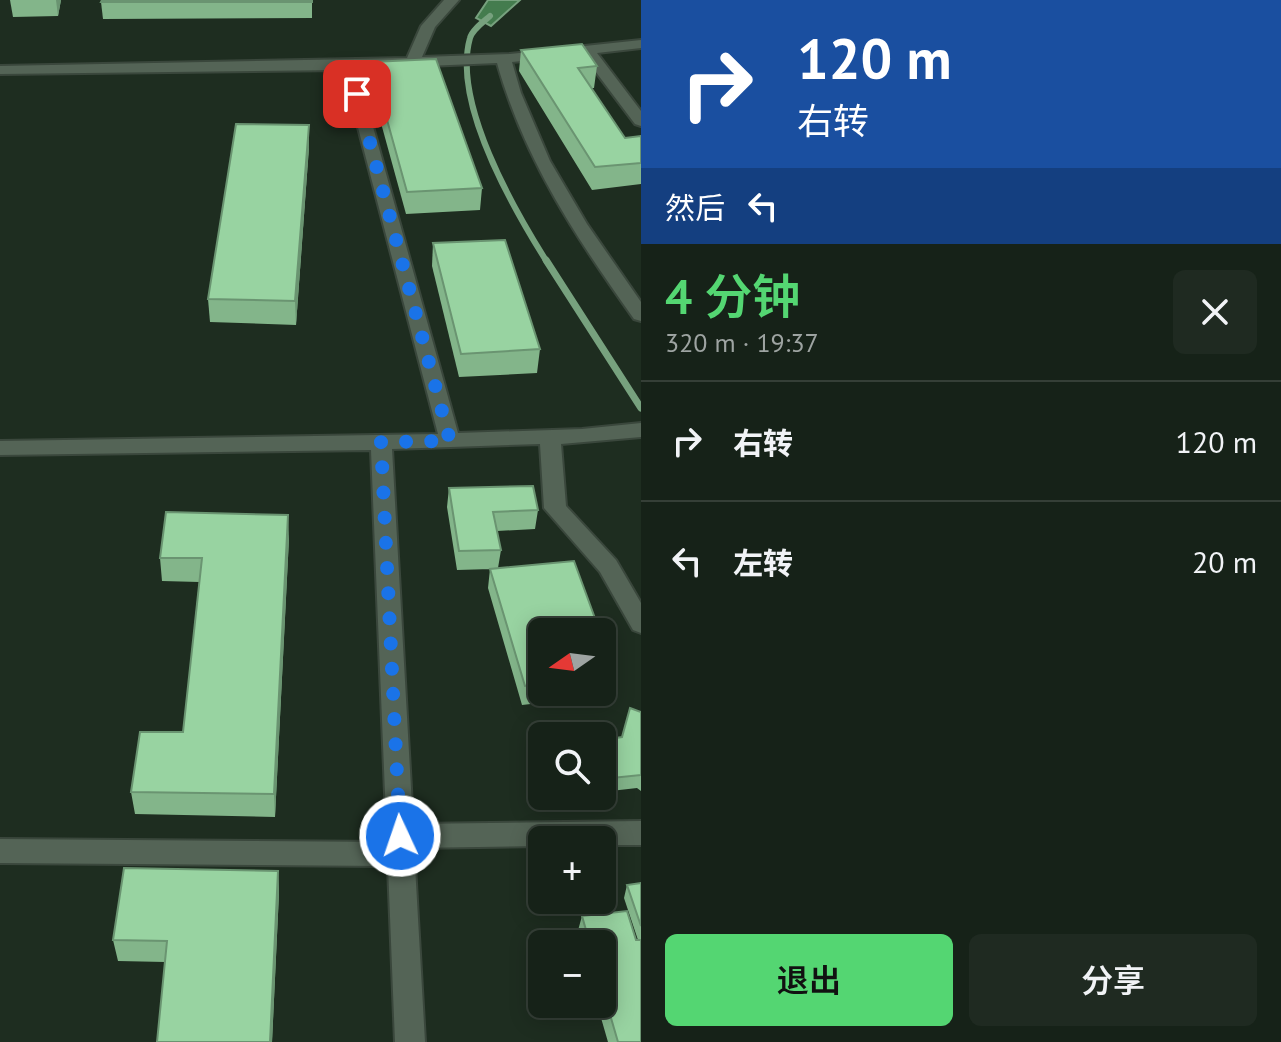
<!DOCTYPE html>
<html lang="zh">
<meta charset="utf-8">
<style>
body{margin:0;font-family:"PT Sans","Noto Sans SC",sans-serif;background:#1f2a21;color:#f1f3f6;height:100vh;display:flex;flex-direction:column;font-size:30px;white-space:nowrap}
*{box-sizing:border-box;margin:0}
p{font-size:26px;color:#9ea4a2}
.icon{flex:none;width:44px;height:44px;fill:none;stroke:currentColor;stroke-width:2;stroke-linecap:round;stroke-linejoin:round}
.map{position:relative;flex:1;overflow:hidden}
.panel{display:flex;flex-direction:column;background:#162218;width:640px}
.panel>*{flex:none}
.guide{background:#1a4fa0;color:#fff;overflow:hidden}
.needle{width:52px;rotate:256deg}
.controls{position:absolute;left:528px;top:618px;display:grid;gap:16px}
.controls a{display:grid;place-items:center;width:88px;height:88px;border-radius:12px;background:#162218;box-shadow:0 4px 20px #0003,0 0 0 2px #353f37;font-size:40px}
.pin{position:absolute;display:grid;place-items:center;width:68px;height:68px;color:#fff;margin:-34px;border-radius:16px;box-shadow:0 4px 12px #0006}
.me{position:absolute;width:88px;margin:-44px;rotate:357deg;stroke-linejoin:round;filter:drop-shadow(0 0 6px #0008)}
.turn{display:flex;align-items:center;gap:28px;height:168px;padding:0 24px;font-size:36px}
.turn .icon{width:104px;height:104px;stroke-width:2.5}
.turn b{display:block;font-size:56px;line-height:68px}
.then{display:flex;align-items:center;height:76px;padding:0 24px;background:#0003;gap:16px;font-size:30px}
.round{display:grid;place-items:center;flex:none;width:84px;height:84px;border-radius:12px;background:#1f2a21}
.headline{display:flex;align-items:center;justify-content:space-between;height:136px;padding:0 24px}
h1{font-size:48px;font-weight:600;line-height:60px;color:#54d672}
.primary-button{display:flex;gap:16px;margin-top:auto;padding:16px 24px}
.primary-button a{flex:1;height:92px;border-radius:12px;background:#54d672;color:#111;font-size:32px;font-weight:600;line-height:92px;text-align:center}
.primary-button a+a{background:#1f2a21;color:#f1f3f6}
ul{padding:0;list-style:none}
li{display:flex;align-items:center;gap:24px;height:120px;padding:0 24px;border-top:2px solid #353f37}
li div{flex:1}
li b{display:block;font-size:30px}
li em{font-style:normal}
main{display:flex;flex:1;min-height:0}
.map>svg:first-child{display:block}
</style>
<main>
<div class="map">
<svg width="641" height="1042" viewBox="0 0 641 1042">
<rect width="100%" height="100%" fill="#1e2d20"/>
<!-- water -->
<polygon fill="#447c4e" stroke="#77a17e" stroke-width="2" points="488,0 520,0 491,26 476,18"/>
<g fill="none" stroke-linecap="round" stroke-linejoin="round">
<!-- stream-far1 -->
<path stroke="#77a17e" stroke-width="6" d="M490,16C483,22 472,30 470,38C452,102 513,208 547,262"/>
<!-- stream -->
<polyline stroke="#77a17e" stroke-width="7" points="546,260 641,408"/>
<!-- street casing -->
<g stroke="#3a473c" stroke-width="4">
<path id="street" d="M444,0H459L435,27L422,57L510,54L641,40V48L597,53L641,111V126L635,124L583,55L512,62L521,93L550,161L587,224L641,302V321L634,319C577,239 524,159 497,63L357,69L458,433L582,429L641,423V437L561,444L566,506L616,560L641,603V633L633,630L600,572L544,508L540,444L392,449L413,824L641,821V845H602V840H542V846L414,848L425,1042H395L388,866L0,863V839L387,842L371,450L0,455V441L438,434L343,70L0,74V66L407,58L421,26Z"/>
</g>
<!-- street -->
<use href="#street" fill="#546456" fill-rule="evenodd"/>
</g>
<!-- wall -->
<g fill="#83b58a">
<polygon points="10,0 61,0 58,16 13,17"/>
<polygon points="312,0 312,18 103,19 101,2"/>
<polygon points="521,50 597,66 594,88 591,88 625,138 641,136 641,184 592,190 519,71"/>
<polygon points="371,62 482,188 480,210 406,214 370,83"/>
<polygon points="309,147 296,325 210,322 208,299"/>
<polygon points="433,243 540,349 537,373 459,377 432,266"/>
<polygon points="449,488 538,510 535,529 497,531 501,550 498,568 542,632 542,692 602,692 602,638 616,676 611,695 522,705 488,588 490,569 491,569 457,570 447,507"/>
<polygon points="289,538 275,817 135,814 131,792 183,732 199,582 162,581 160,558"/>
<polygon points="641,712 641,791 637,788 602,792 602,740 622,737"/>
<polygon points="278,871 279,893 272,1042 157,1042 165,962 118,961 113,940"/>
<polygon points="641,883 641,1042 608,1042 597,1004 602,1004 602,944 580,944 577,934 582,916 638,940 624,898 627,885"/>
</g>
<!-- shaded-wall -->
<g fill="#6a9471">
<polygon points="56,0 61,0 58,16"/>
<polygon points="309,125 309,147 296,325 295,301"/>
<polygon points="288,515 289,538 275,817 274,794"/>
<polygon points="278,871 279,893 272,1042 270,1042"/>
</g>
<!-- building -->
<g fill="#98d3a1" stroke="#6a9471" stroke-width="2">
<polygon points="102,0 312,0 312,2 101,2"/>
<polygon points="582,44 597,66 578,68 625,138 641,136 641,163 595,167 521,50"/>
<polygon points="436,59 482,188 407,192 371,62"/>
<polygon points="236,124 309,125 295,301 208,299"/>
<polygon points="505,240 540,349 461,354 433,243"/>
<polygon points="533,486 538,510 493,512 501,550 459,551 449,488"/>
<polygon points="166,512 288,515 274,794 131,792 140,732 183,732 202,558 160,558"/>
<polygon points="574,561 600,632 542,632 542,684 525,686 490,569"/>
<polygon points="602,638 616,676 602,678"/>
<polygon points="630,708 641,712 641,775 602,779 602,740 622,737"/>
<polygon points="124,868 278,871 270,1042 157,1042 167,941 113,940"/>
<polygon points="641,883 641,926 627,885"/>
<polygon points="627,911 636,940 641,940 641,1042 618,1042 602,987 602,944 590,944 582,916"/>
</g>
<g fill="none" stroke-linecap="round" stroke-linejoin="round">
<!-- route -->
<polyline stroke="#1a73e8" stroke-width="14" stroke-dasharray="0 25.2" points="357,94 450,441 381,442 400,836"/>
</g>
</svg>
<div class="controls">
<a><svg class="needle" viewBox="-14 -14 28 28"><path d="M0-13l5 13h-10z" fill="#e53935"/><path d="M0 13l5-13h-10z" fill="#9ea4a2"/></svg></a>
<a><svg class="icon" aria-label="search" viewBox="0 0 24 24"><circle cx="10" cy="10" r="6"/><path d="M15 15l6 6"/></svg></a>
<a>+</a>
<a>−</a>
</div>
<div class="pin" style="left:357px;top:94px;background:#d93025"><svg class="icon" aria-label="arrive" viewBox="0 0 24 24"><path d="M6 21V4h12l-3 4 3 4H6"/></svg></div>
<svg class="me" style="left:400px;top:836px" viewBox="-20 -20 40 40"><circle r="17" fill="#1a73e8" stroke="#fff" stroke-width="3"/><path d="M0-11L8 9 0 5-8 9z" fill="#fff"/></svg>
</div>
<section class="panel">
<div class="guide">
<div class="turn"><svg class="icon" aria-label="right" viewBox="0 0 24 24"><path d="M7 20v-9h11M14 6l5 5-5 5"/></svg><div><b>120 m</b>右转</div></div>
<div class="then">然后<svg class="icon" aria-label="left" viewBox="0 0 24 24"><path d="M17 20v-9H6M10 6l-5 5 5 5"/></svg></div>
</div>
<div class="headline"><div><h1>4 分钟</h1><p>320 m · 19:37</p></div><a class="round"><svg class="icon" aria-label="close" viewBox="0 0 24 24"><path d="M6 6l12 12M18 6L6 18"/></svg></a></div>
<ul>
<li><svg class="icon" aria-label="right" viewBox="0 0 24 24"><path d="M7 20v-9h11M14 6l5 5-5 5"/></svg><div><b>右转</b></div><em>120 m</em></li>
<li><svg class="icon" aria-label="left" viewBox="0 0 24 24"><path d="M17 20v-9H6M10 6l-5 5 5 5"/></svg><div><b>左转</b></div><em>20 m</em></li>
</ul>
<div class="primary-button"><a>退出</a><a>分享</a></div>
</section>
</main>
